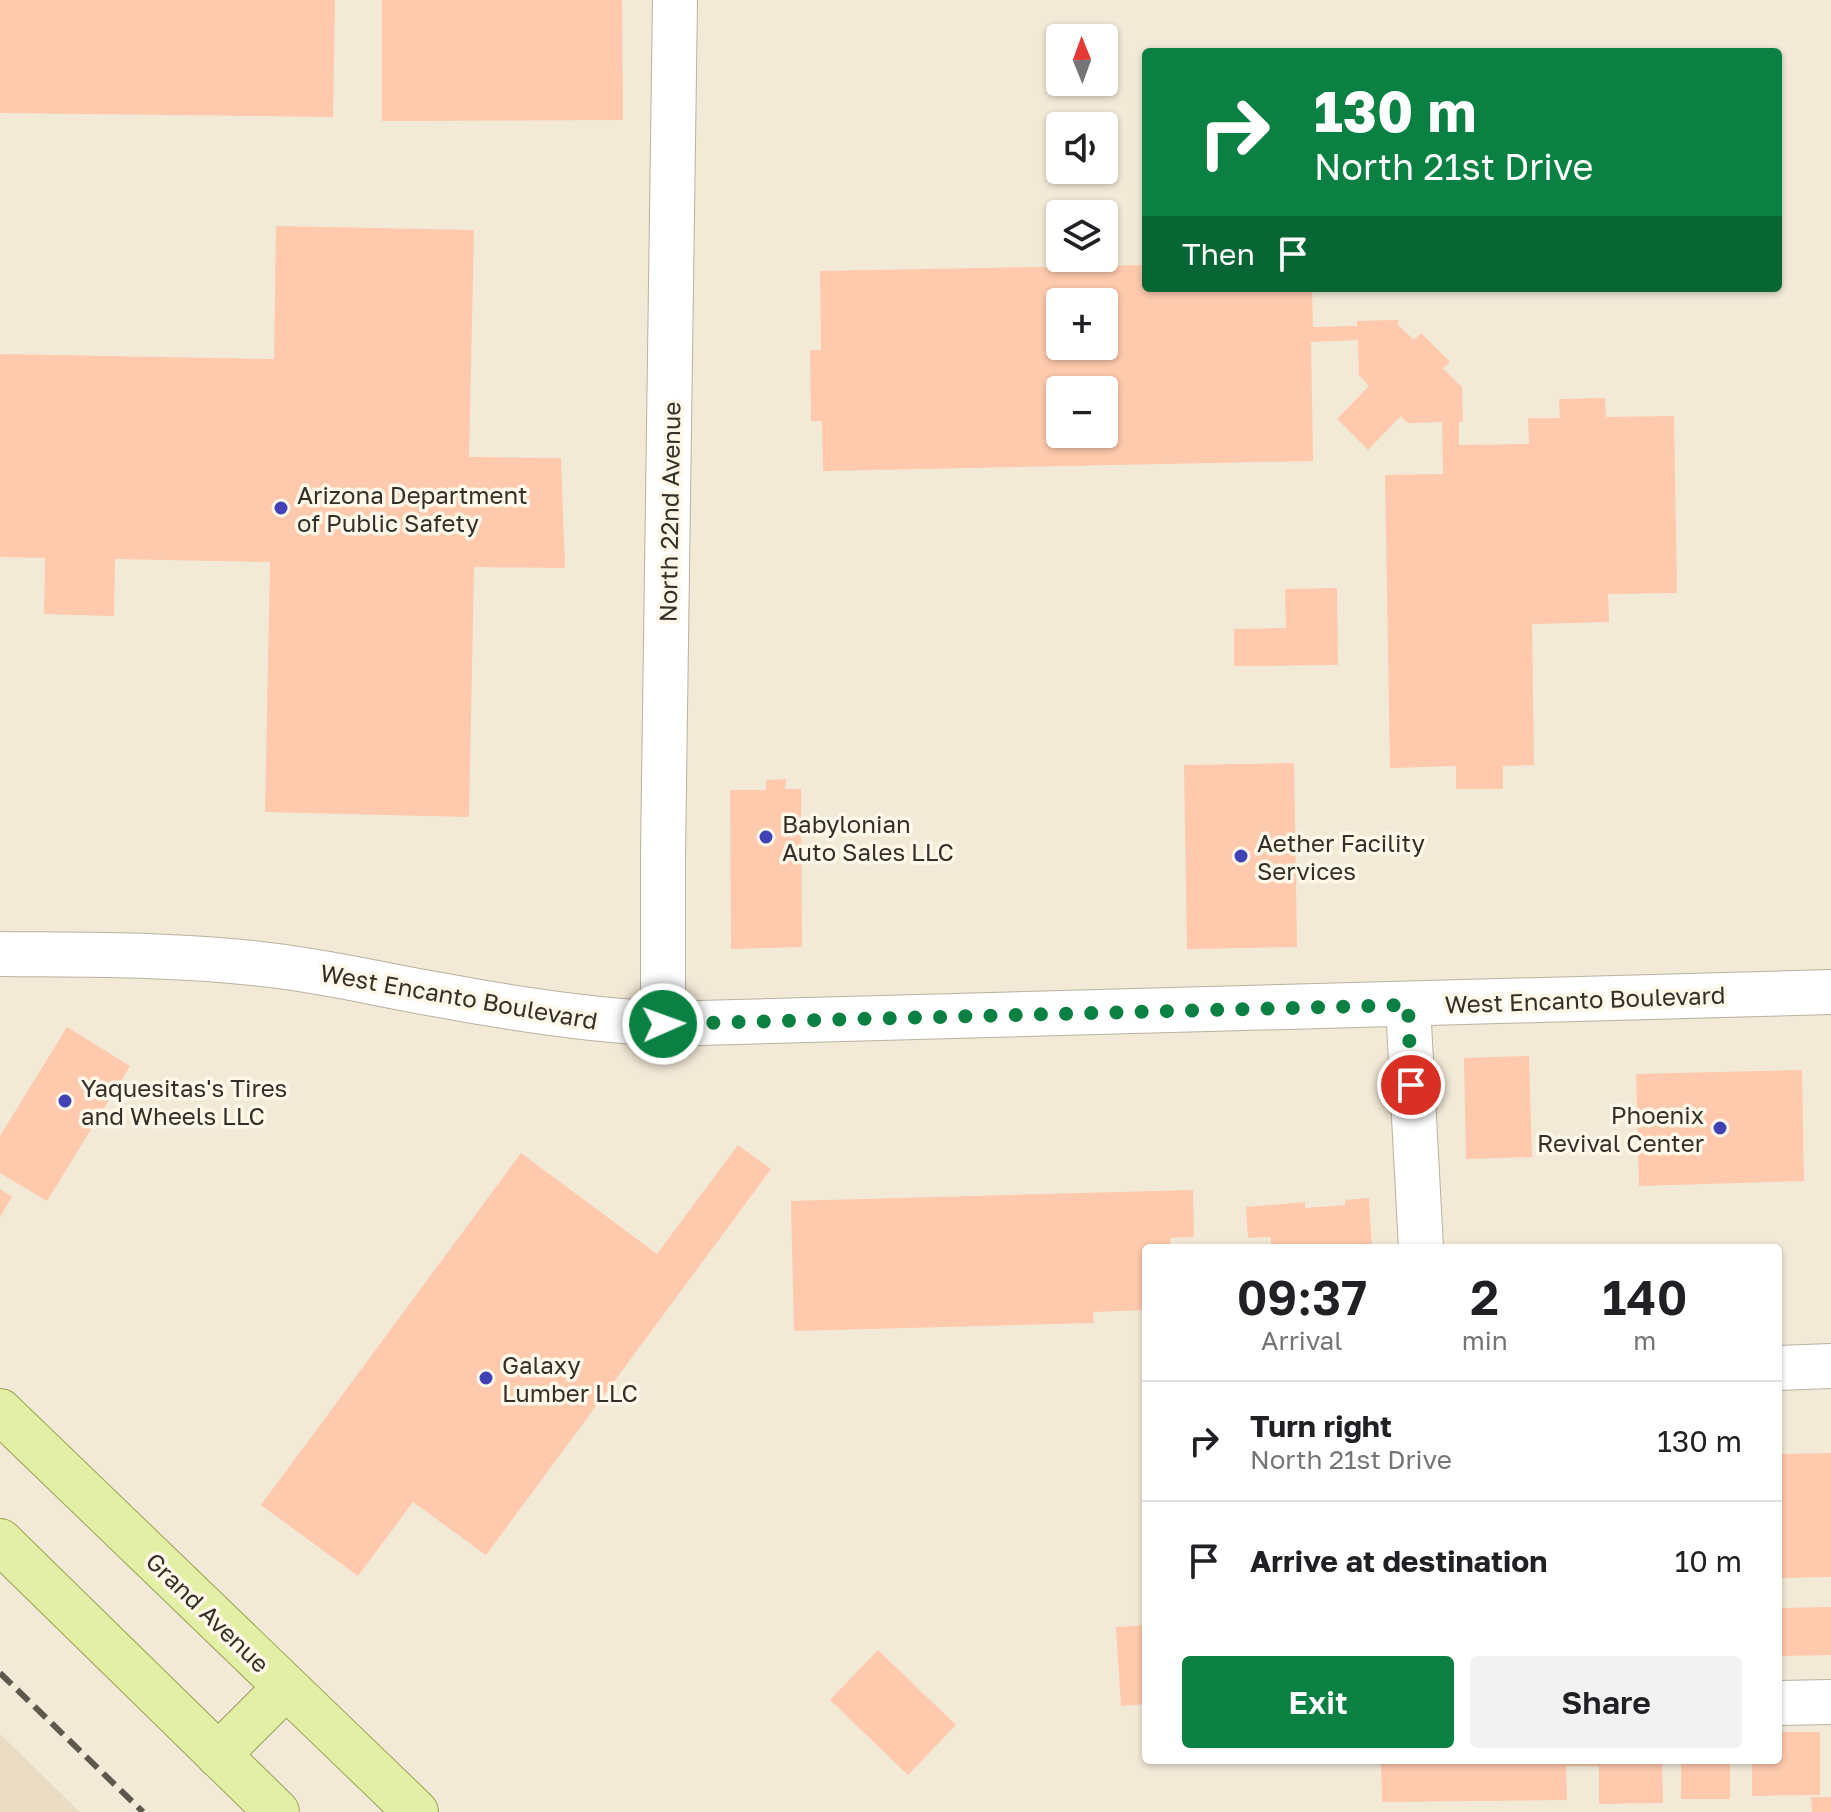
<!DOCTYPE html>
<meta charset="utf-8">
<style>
body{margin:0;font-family:"Golos Text",sans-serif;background:#f2f2f2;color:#202124;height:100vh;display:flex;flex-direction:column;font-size:30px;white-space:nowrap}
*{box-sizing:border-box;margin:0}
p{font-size:26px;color:#757577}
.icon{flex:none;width:44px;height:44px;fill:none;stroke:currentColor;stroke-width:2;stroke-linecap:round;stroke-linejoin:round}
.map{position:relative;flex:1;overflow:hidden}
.side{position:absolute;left:1142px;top:1244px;width:640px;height:520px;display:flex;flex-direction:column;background:#fff;border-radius:8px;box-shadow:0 2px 6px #0004}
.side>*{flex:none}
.guide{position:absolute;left:1142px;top:48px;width:640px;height:244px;border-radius:8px;box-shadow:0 2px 6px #0004;background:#0b8043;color:#fff;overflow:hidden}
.needle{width:52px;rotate:359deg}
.tools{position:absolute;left:1046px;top:24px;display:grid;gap:16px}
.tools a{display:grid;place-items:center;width:72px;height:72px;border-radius:8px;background:#fff;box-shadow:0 2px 6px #0004;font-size:40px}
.pin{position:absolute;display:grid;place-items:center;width:68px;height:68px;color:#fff;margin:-34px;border:4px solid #fff;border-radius:50%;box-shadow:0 2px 8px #0007}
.me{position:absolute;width:88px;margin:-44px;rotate:88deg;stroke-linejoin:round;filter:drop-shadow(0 0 6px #0008)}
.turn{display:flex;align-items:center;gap:28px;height:168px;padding:0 40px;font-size:36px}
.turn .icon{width:104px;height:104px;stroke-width:2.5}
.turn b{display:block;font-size:56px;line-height:68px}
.then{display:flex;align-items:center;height:76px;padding:0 40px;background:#0003;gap:16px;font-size:30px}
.eta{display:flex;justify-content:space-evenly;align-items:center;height:136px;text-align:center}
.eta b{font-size:48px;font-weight:600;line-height:56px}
.cta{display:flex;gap:16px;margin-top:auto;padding:16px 40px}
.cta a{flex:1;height:92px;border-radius:8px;background:#0b8043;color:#fff;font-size:32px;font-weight:600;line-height:92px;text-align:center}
.cta a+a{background:#f2f2f2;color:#202124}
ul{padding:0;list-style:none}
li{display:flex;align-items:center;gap:24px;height:120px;padding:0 40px;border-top:2px solid #e0e0e0}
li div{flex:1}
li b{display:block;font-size:30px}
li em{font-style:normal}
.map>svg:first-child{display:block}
</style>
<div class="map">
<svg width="1831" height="1812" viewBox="0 0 1831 1812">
<rect width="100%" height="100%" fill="#f3e9d7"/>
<!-- built -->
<polygon fill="#eadcc3" points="0,1734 80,1812 0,1812"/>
<!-- building -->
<g fill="#fec9ac" fill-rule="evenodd">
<polygon points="0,0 335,0 333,117 0,113"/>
<polygon points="382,0 622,0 623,120 382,121"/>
<polygon points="276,226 474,230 469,457 561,458 565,568 474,567 469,817 265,812 270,562 115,559 114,616 44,614 45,558 0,557 0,354 274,359"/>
<path d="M1146,265V288H1312L1313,327L1357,326V321L1398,320V325L1414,340L1421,333L1450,362L1443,368L1462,387L1463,422H1459V445L1529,444L1528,418H1560L1559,399L1605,398L1606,417L1674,416L1677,593L1608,594L1609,622L1532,624L1534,765L1503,766V789H1456V766L1390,768L1385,475L1443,474L1442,422L1408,423L1401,416L1368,450L1337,419L1369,386L1359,375L1358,340L1311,342L1313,461L823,471L822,421H811L810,350H821L820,271ZM1060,302H1104V346H1060ZM1060,390H1104V434H1060Z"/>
<polygon points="1337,588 1338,665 1234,666 1234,629 1286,628 1285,589"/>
<polygon points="1294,763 1297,947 1187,949 1184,765"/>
<polygon points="786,779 785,789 801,789 802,947 731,949 730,790 766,790 766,780"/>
<polygon points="67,1027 130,1066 47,1201 0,1173 0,1136"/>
<polygon points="1529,1056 1532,1157 1466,1159 1464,1058"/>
<polygon points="1802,1070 1804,1181 1639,1186 1636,1074"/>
<polygon points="738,1145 771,1169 486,1555 413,1502 358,1576 261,1505 521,1153 657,1254"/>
<polygon points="0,1189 12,1197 0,1217"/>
<polygon points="1193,1190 1194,1237 1170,1238 1171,1248 1146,1248 1146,1310 1093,1312 1094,1323 794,1331 791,1201"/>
<polygon points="1369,1198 1372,1248 1271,1248 1271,1237 1248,1238 1246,1207 1305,1202 1305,1208 1345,1205 1345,1200"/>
<polygon points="1831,1453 1831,1577 1778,1578 1778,1537 1782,1537 1780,1454"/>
<polygon points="1831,1607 1831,1655 1778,1656 1778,1608"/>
<polygon points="1146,1625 1146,1704 1121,1706 1116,1627"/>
<polygon points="878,1650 956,1725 908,1775 830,1700"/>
<polygon points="1778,1732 1820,1732 1820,1795 1752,1796 1752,1760 1778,1760"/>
<polygon points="1381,1760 1662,1760 1663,1803 1599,1804 1599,1766 1566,1766 1567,1800 1382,1802"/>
<rect x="1681" y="1760" width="49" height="39"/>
<polygon points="1811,1797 1831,1797 1831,1812 1812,1812"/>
</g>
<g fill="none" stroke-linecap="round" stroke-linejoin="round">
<!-- minor casing -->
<g stroke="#bab19f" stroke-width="46">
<g id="minor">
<path d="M0,954C87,955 175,954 261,964C322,970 381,985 440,995C515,1009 588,1020 663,1024L1831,992"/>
<polyline points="1408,1005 1421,1248"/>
<polyline points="663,1024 663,855 675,0"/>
<polyline points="1778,1368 1831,1366"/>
<polyline points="1778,1703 1831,1702"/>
</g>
</g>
<!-- major casing -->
<g stroke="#9aa455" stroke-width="46">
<g id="major">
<polyline points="0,1411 416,1812"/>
<polyline points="0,1541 277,1812"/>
<polyline points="218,1755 286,1687"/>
</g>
</g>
<!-- minor -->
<use href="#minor" stroke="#fff" stroke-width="44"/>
<!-- major -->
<use href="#major" stroke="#e3eea7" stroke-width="44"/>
<!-- rail -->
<polyline stroke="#5d584e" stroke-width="6" stroke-dasharray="16 8" stroke-linecap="butt" points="0,1673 143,1812"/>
</g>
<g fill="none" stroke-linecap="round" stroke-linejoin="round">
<!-- route -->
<polyline stroke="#0b8043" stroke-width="14" stroke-dasharray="0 25.2" points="663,1024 1408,1005 1411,1085"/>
</g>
<!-- markers -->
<g fill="#4242b7" stroke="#fff7e8" stroke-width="3">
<circle cx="281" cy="508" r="8"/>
<circle cx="766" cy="837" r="8"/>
<circle cx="1241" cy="856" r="8"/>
<circle cx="65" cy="1101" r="8"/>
<circle cx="1720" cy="1128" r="8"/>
<circle cx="486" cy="1378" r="8"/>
</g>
<g text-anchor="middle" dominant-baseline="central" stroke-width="7" stroke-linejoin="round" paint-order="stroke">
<!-- poi labels -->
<g font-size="24" fill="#343029" stroke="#fff7e8" text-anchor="start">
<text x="297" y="494">Arizona Department<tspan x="297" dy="28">of Public Safety</tspan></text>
<text x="782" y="823">Babylonian<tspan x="782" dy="28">Auto Sales LLC</tspan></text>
<text x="1257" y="842">Aether Facility<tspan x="1257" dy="28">Services</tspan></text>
<text x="81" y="1087">Yaquesitas's Tires<tspan x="81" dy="28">and Wheels LLC</tspan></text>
<text x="1704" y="1114" text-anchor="end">Phoenix<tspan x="1704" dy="28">Revival Center</tspan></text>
<text x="502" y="1364">Galaxy<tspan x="502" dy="28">Lumber LLC</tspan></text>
</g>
<!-- street labels -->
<g font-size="24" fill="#343029" stroke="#fff7e8">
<text transform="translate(669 512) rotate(-89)">North 22nd Avenue</text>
<text transform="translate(459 996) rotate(10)">West Encanto Boulevard</text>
<text transform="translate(1585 999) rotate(-2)">West Encanto Boulevard</text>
<text transform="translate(208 1612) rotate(44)">Grand Avenue</text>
</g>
</g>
</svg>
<div class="tools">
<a><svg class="needle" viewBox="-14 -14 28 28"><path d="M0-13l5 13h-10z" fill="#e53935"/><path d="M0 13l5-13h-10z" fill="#757577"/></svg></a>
<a><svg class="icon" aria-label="sound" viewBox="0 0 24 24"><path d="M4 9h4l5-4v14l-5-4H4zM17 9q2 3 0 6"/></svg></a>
<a><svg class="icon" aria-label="layers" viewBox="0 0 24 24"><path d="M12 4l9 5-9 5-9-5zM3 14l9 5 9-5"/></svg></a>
<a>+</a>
<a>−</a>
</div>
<div class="pin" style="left:1411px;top:1085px;background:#d93025"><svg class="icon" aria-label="arrive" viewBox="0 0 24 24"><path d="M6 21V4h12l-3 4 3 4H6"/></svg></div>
<svg class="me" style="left:663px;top:1024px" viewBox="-20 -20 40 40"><circle r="17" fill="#0b8043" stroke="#fff" stroke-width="3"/><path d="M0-11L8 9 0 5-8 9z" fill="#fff"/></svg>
<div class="guide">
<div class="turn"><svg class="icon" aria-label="right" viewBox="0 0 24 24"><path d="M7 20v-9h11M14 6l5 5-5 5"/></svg><div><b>130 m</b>North 21st Drive</div></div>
<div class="then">Then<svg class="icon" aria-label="arrive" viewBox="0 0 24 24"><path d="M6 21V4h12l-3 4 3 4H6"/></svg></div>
</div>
<section class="side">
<div class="eta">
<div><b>09:37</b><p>Arrival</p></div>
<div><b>2</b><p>min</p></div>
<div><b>140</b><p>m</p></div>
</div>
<ul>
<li><svg class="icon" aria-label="right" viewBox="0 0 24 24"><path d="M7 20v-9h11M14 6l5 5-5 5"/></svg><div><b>Turn right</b><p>North 21st Drive</p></div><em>130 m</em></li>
<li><svg class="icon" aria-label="arrive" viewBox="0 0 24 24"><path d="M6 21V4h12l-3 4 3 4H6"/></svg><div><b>Arrive at destination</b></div><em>10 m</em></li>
</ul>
<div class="cta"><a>Exit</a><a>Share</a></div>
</section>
</div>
